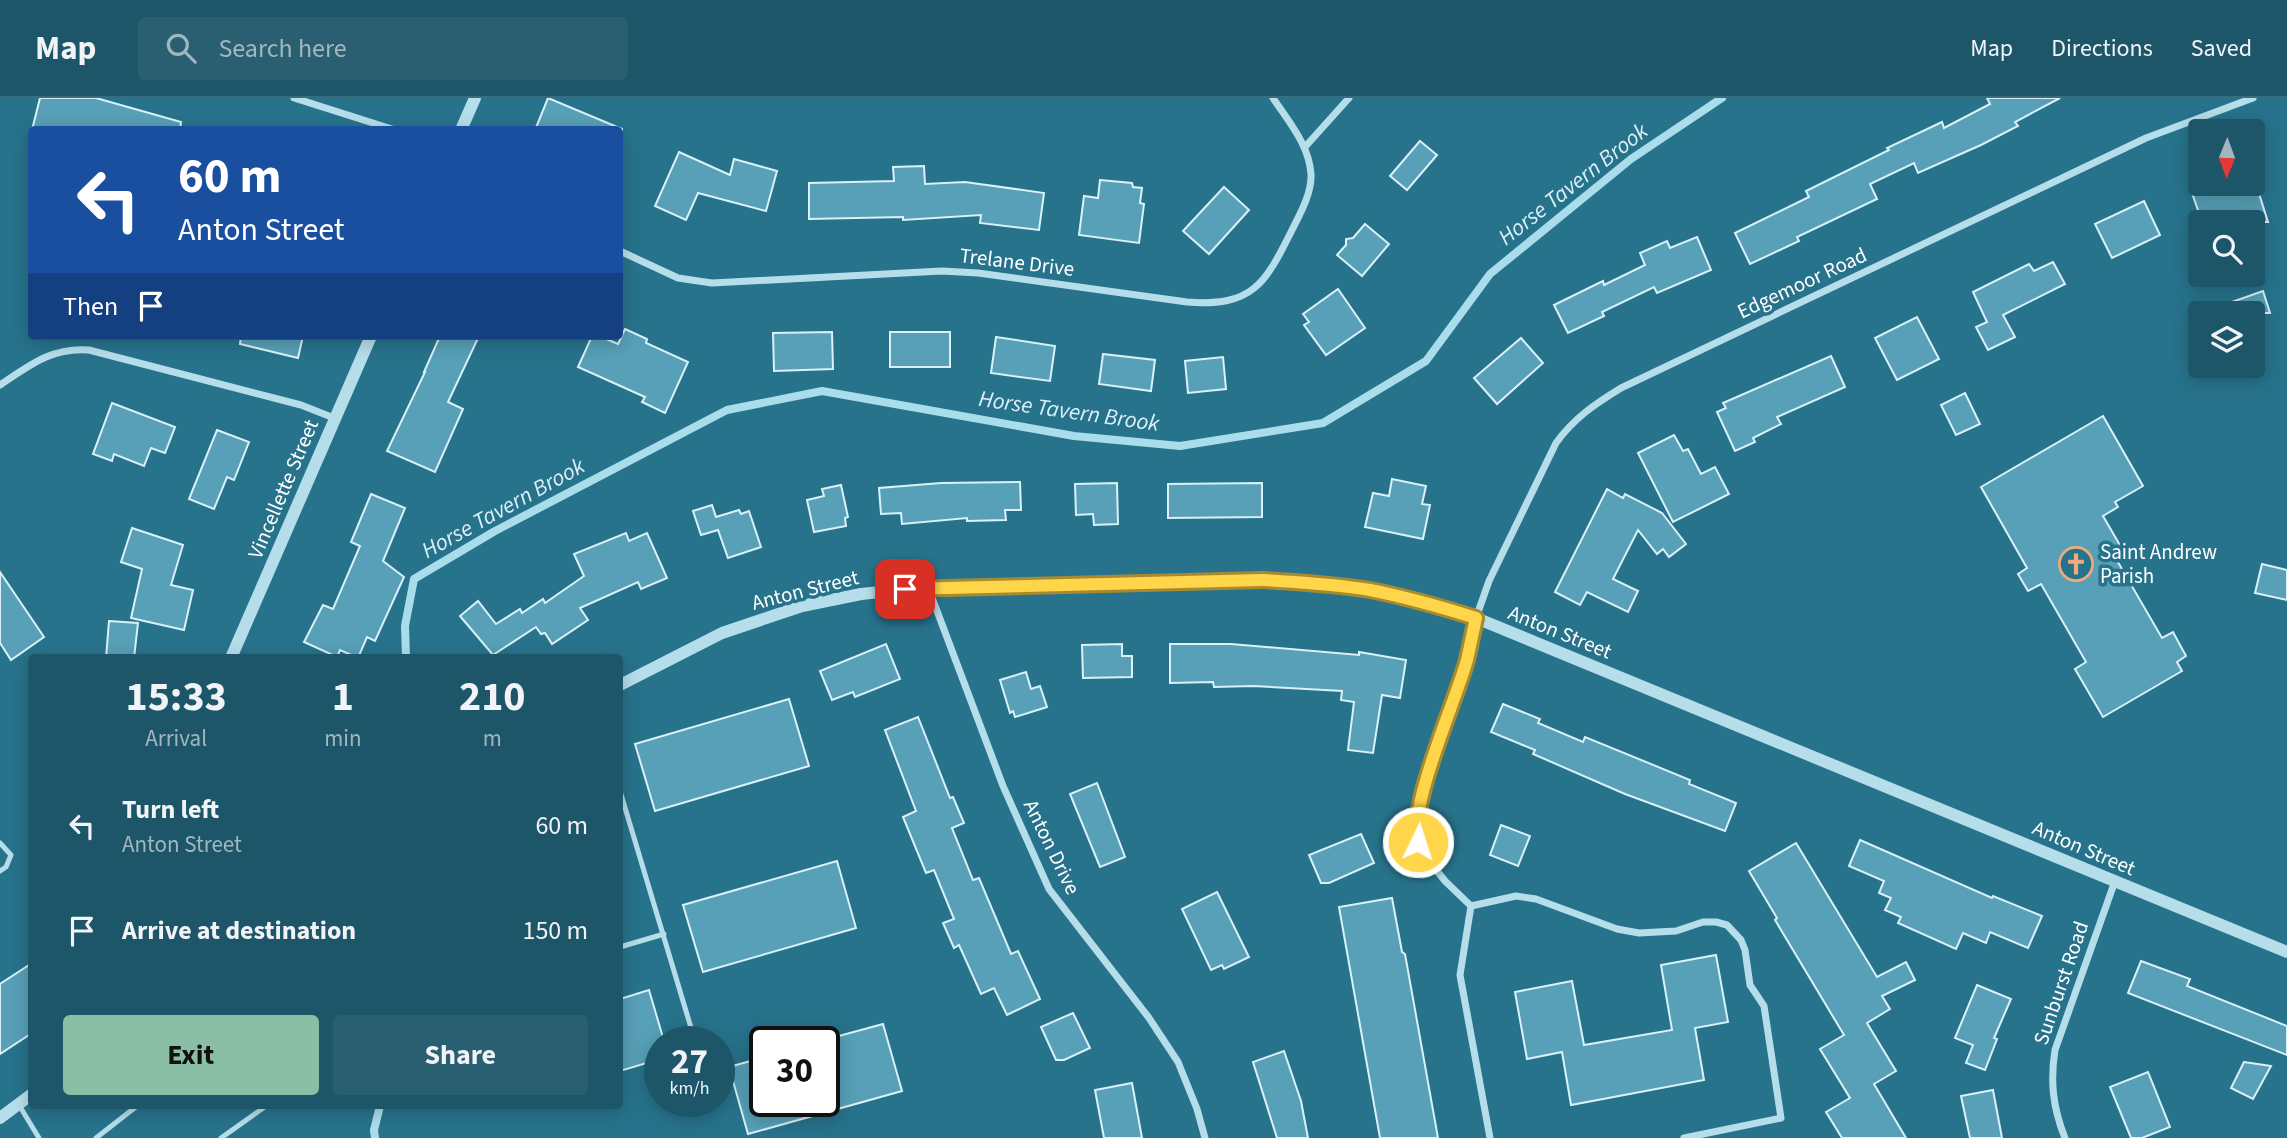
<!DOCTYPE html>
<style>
body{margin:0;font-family:"Source Sans 3",sans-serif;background:#2a5f71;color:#f1f3f6;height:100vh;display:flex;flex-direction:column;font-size:26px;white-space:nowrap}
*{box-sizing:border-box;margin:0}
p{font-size:23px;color:#a0b7c0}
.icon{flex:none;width:38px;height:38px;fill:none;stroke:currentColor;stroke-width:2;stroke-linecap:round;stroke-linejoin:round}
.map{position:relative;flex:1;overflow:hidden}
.details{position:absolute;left:28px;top:556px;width:595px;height:455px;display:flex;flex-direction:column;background:#1d5669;border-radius:7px;box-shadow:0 4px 18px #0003}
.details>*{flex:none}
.banner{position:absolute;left:28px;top:28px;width:595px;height:214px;border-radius:7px;box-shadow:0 4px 18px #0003;background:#1a4fa0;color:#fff;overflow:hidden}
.needle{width:46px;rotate:181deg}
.fabs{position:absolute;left:2188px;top:21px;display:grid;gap:14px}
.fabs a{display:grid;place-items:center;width:77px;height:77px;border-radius:7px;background:#1d5669;box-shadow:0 4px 18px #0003;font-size:35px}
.speed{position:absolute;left:644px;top:928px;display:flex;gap:14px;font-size:35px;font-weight:700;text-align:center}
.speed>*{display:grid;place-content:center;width:91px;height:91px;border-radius:50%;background:#1d5669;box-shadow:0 4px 18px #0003;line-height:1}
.speed small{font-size:18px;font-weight:400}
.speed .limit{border:4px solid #111;border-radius:10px;background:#fff;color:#111}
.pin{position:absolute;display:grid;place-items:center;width:60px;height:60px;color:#fff;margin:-30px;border-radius:14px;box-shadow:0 4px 10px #0006}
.me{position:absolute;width:77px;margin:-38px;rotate:4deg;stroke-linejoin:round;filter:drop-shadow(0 0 5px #0008)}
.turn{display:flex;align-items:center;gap:24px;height:147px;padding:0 35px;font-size:32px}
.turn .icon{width:91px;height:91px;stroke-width:2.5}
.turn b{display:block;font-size:49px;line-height:60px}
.then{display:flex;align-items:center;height:66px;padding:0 35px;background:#0003;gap:14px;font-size:26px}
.eta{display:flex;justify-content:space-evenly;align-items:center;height:119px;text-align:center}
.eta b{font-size:42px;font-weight:700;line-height:49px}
.button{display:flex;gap:14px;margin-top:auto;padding:14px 35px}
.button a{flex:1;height:80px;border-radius:7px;background:#8abfa5;color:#111;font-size:28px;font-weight:700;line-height:80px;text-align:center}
.button a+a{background:#2a5f71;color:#f1f3f6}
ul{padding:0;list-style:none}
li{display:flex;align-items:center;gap:21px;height:105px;padding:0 35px}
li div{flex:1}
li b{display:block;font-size:26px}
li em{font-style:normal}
header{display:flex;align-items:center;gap:42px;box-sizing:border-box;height:98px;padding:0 35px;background:#1d5669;border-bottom:2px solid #3b6c7d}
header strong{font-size:33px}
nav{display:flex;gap:38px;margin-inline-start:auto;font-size:24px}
.search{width:490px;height:63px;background:#2a5f71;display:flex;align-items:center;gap:18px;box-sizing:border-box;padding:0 24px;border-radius:7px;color:#a0b7c0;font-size:26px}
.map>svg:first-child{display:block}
</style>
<header>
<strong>Map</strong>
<div class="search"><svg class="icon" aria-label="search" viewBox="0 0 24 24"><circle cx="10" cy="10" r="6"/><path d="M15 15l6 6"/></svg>Search here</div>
<nav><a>Map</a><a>Directions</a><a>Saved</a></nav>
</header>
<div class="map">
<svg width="2287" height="1040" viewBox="0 0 2287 1040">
<rect width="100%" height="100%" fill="#27738c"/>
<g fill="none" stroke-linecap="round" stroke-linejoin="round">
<!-- stream -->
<g stroke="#aaddeb" stroke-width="8">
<polyline points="406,560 405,528 414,481 495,433 727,312 822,293 1074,338 1180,348 1323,325 1426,263 1490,176 1631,61 1722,0"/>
<polyline points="375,1040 374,1032 380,1008"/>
</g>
</g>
<!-- building -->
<g fill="#57a0b7" stroke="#daf1f8" stroke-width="2">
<polygon points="40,0 96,0 181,24 180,32 32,32"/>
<polygon points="548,0 622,31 622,32 535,32"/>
<polygon points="1987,0 2060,0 2015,24 2018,28 1981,47 1918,75 1914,65 1870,86 1877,101 1797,139 1799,143 1750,166 1735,135 1809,99 1806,93 1889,52 1887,50 1942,24 1944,30 1990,6"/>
<polygon points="1420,43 1437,57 1407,92 1390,78"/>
<polygon points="679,54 730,77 734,61 777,73 766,113 698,95 686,122 655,108"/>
<polygon points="924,68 925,86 965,84 1044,95 1039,132 980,125 981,117 903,122 903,119 809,121 809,85 894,83 893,69"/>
<polygon points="1100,82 1132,85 1133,89 1142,90 1140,105 1144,106 1139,145 1079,137 1084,98 1098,100"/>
<polygon points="2222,86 2256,86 2268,124 2202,124 2192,95"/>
<polygon points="1224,89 1249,112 1209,156 1183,133"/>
<polygon points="2144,103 2160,137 2112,160 2095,126"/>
<polygon points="1365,126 1389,146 1362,178 1337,157 1346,147 1346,141 1353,140"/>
<polygon points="1697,139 1711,172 1657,195 1654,189 1602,214 1604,218 1568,235 1554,207 1603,183 1604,187 1645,167 1640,155 1667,143 1670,150"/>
<polygon points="2053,164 2065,186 2003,217 2015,239 1988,252 1976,229 1987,224 1973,194 2029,166 2034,173"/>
<polygon points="1338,191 1365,230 1326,257 1304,227 1309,224 1303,216"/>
<polygon points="2263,193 2270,215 2209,215 2209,212"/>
<polygon points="1917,219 1939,261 1897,282 1875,240"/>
<polygon points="625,231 647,241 646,245 688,264 665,315 642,304 645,299 578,269 592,238 599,238 618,246"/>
<polygon points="832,234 833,271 774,273 773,235"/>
<rect x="890" y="234" width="60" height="35"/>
<polygon points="241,238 303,238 298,260 240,246"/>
<polygon points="440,238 479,238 448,304 463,311 435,374 387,353 425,274 424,274"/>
<polygon points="996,239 1055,248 1050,283 991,275"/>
<polygon points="1521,240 1543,265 1497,306 1474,280"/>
<polygon points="1103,256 1155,262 1151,293 1099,286"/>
<polygon points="1831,258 1845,289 1777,319 1781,326 1753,340 1755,344 1735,353 1717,314 1726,310 1723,305"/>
<polygon points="1223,259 1226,291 1188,295 1185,263"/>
<polygon points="1965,295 1980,326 1956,337 1941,307"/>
<polygon points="112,305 175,329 165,355 151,350 144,368 114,356 112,363 93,356"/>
<polygon points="2103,318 2143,388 2115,404 2118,409 2103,418 2124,454 2115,459 2162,540 2173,534 2186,558 2177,564 2182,573 2103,619 2075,571 2086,564 2041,486 2028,493 2018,476 2027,470 1981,389"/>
<polygon points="217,332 249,344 234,382 227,379 214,411 189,401"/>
<polygon points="1674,337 1683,353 1688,351 1701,376 1715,369 1729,396 1673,424 1638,355"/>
<polygon points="1392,381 1426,388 1422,406 1430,407 1423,441 1365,429 1373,395 1389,398"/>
<polygon points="1020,384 1021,412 1005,412 1006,422 967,423 967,420 902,426 901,415 881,416 879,390 941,385"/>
<polygon points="1117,385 1118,426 1094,427 1093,416 1076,417 1075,386"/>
<polygon points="1262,385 1262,419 1168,420 1168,386"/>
<polygon points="841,387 848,419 845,420 846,428 814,434 807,402 824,398 822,391"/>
<polygon points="1607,391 1623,400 1625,396 1662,415 1686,446 1669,459 1663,451 1657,456 1638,432 1613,481 1638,493 1628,514 1587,494 1580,507 1555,494"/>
<polygon points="371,396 405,410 383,463 404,479 375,543 367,539 358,560 340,552 337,559 304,544 323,507 333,511 360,448 351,444"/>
<polygon points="712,407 716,419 739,412 741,416 749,413 761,449 728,460 718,432 701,437 693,413"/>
<polygon points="132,430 183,447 171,487 193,492 184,532 131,520 142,471 121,464"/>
<polygon points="626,435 629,443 647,435 667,480 641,491 638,484 580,510 588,522 552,546 545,535 541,536 536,529 493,557 460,518 478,503 496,526 520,511 522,515 543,501 545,505 584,478 574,456"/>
<polygon points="2262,466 2287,472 2287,502 2255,495"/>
<polygon points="0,474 44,539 11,562 0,545"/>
<polygon points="109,523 138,525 134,560 106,560"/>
<polygon points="886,546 900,581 855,599 853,594 832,602 820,573"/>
<polygon points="1122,546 1122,558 1132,558 1132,579 1083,580 1082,547"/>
<polygon points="1170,546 1231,546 1359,557 1359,554 1406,562 1400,600 1382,597 1373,655 1348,652 1354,604 1341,602 1342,593 1254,588 1214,589 1213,584 1170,585"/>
<polygon points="1026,574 1031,591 1040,588 1047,609 1015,619 1013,613 1010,615 1000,582"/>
<polygon points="789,601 809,668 655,713 635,646"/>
<polygon points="1503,606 1540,621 1538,625 1583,644 1585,639 1690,682 1689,686 1736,705 1725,733 1625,696 1533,656 1535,652 1491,634"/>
<polygon points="918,619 950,700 953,699 964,725 952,730 973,782 979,780 1011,856 1018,853 1040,901 1007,917 994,890 981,896 959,847 954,850 943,825 954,821 934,772 926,775 903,719 916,713 885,632"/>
<polygon points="1097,685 1125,759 1100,769 1070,696"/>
<polygon points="1501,727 1530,738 1518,768 1490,757"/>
<polygon points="1361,736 1374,765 1329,785 1321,785 1309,757"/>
<polygon points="1860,742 1992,800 1993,798 2042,818 2028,850 1990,834 1986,845 1963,835 1956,851 1898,825 1901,819 1885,812 1891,800 1879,795 1884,783 1849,768"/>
<polygon points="1796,745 1877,879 1906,864 1915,882 1882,898 1890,911 1867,925 1896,973 1874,986 1906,1040 1842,1040 1826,1014 1850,1000 1820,951 1844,937 1775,822 1777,820 1749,773"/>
<polygon points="837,763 856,830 703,874 683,807"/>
<polygon points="1217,794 1249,859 1224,871 1222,867 1211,872 1182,811"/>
<polygon points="1392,800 1402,854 1405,856 1438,1040 1380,1040 1339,809"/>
<polygon points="1716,857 1728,924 1695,930 1704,982 1571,1007 1562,954 1527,961 1515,894 1572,883 1584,947 1672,932 1661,867"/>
<polygon points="2141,863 2190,881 2187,888 2287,928 2287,957 2128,895"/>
<polygon points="32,865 32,935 0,956 0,886"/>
<polygon points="1977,887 2011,901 1994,940 1997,941 1985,972 1966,965 1973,947 1955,940"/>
<polygon points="649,892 664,943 660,943 660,961 620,973 620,901"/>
<polygon points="1073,915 1090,950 1064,962 1056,962 1041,929"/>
<polygon points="883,926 902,993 748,1036 729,969 765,959 765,1003 824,1003 824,942"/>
<polygon points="1284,953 1301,1003 1308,1040 1277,1040 1253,964"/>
<polygon points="2244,964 2271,968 2253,1001 2231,990"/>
<polygon points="2148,974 2170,1029 2142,1040 2131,1040 2110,989"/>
<polygon points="1132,985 1142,1040 1104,1040 1095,992"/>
<polygon points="1993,992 2002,1040 1970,1040 1961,998"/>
</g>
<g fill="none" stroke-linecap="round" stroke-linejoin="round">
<!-- service -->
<g stroke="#b6deea" stroke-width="5">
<polyline points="620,693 695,943"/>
<polyline points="0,745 11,757 6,769 0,773"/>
<polyline points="620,849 664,836"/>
<polyline points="19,1007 39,1040"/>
<polyline points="96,1040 137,1008"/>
<polyline points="221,1040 266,1008"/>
</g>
<!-- minor -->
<g stroke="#b6deea" stroke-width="7">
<polyline points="294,0 395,32"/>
<polyline points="1305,49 1349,0"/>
<path d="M620,153L678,180L712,185L942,173L978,175L1187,204C1253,209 1265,186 1292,132C1300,116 1312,95 1311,76C1309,47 1289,24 1273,0"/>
<path d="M0,287C30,267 52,249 89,252L301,307L334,320"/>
<polyline points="928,489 1003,688 1049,791 1149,920 1178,964 1197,1011 1205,1040"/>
<path d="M1471,808L1445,783L1422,754L1416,735L1417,723L1422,699L1466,563L1476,520L1489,483L1556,345C1574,320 1595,306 1621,290L2146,40L2253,0"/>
<polyline points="1490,1040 1460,877 1471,808 1516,798 1536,801 1617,831 1639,835 1676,833 1703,824 1716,824 1727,827 1741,842 1745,852 1750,887 1764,908 1781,1020 1684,1040"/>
<path d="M2065,1040C2053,1010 2050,984 2055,952L2115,783"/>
</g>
<!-- tertiary -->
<g stroke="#b6deea" stroke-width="12">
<polyline points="461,32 475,0"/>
<polyline points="231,560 371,238"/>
<path d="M620,587L722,535L802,508L861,496L928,489L1262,482C1298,484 1335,486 1370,492C1406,499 1441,509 1476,520L2287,854"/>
<polyline points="0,1020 32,996"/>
</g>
</g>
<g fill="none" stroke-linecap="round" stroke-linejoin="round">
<!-- route casing -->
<g stroke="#a68a30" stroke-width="18">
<path id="route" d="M905,491L1262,482C1298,484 1335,486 1370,492C1406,499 1441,509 1476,520C1473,534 1470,548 1467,562C1455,605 1409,706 1418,744"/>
</g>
<!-- route -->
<use href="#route" stroke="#ffd54a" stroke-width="12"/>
</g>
<!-- icons -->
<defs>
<g id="church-ring" transform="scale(1.75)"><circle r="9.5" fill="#27738c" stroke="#f3aa7b" stroke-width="1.5"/><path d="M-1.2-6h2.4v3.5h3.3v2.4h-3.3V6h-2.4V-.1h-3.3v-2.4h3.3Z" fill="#f3aa7b"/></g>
</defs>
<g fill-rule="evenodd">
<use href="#church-ring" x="2076" y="466"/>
</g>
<g text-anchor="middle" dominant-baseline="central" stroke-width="7" stroke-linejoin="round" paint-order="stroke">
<!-- street labels -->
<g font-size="21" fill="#fff" stroke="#27738c">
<text transform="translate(1017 164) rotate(7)">Trelane Drive</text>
<text transform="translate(1802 185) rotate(-25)">Edgemoor Road</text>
<text transform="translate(283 391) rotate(-67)">Vincellette Street</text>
<text transform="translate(805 492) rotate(-14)">Anton Street</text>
<text transform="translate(1560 534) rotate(22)">Anton Street</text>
<text transform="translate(1052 749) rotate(64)">Anton Drive</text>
<text transform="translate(2084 750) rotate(23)">Anton Street</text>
<text transform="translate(2061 885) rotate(-71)">Sunburst Road</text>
</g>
<!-- poi labels -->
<g font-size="21" fill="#fff" stroke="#27738c" text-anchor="start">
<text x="2100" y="454">Saint Andrew<tspan x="2100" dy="24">Parish</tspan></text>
</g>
<!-- water labels -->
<g font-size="23" font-style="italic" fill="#daf0f7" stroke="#27738c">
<text transform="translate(1573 86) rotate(-38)">Horse Tavern Brook</text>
<text transform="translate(1069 313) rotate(8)">Horse Tavern Brook</text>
<text transform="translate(503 410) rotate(-29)">Horse Tavern Brook</text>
</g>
</g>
</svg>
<div class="fabs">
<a><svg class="needle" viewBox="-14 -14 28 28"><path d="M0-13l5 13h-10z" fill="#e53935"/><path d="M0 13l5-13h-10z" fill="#a0b7c0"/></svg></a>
<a><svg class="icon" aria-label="search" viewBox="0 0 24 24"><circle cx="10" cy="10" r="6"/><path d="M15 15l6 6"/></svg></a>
<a><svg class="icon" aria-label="layers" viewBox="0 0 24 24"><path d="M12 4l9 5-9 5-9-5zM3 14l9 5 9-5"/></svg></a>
</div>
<div class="speed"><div>27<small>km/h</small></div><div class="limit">30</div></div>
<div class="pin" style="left:905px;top:491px;background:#d93025"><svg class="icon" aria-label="arrive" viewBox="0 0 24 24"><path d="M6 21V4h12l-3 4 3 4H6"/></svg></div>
<svg class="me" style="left:1418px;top:744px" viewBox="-20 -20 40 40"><circle r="17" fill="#ffd54a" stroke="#fff" stroke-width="3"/><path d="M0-11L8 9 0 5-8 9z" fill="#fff"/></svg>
<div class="banner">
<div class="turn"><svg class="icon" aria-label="left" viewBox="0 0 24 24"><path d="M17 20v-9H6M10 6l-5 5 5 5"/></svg><div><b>60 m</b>Anton Street</div></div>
<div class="then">Then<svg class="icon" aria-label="arrive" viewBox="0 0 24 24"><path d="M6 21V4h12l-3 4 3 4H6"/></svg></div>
</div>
<section class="details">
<div class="eta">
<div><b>15:33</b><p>Arrival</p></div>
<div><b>1</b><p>min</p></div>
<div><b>210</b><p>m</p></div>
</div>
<ul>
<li><svg class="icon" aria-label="left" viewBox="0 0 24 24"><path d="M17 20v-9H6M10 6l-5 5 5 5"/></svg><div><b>Turn left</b><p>Anton Street</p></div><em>60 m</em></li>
<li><svg class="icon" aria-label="arrive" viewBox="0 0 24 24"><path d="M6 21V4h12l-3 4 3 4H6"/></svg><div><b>Arrive at destination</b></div><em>150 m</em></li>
</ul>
<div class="button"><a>Exit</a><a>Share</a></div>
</section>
</div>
